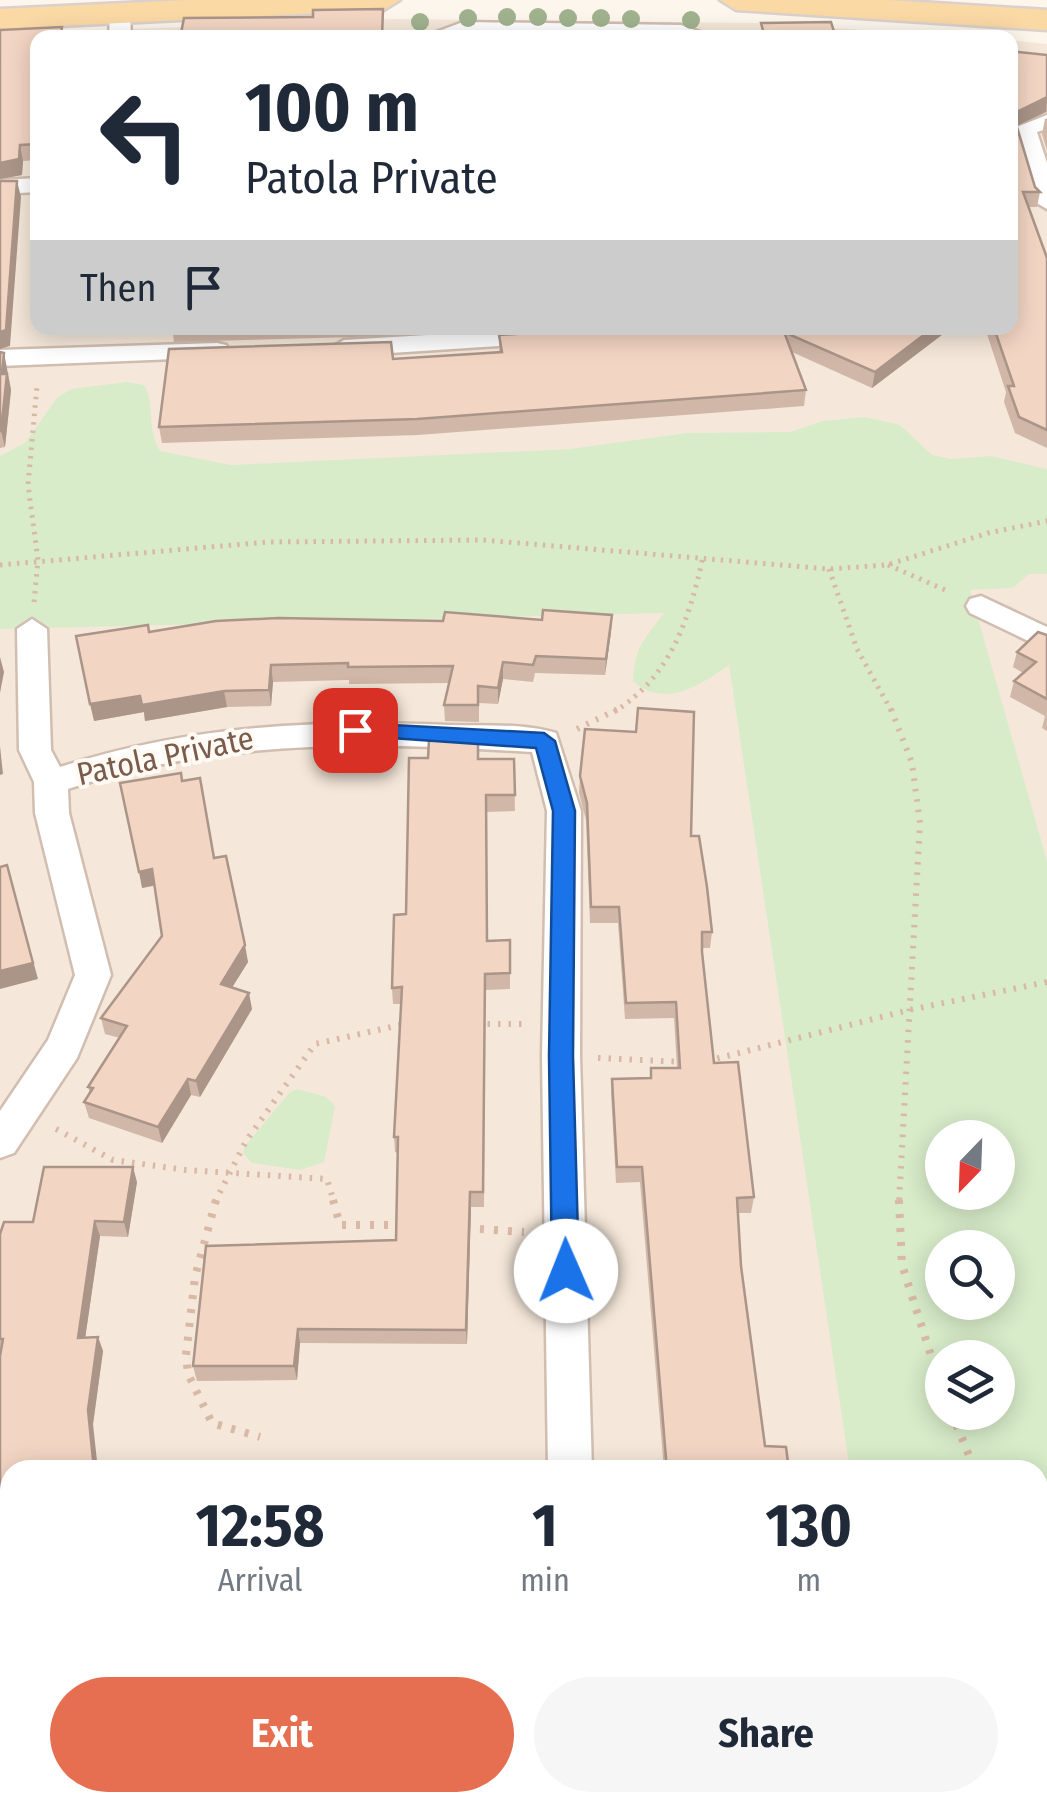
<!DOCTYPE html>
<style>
body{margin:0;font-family:"Fira Sans Condensed",sans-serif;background:#f6f6f7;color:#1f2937;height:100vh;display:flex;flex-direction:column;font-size:38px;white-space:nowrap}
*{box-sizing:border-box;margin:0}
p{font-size:32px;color:#747a83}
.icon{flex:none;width:55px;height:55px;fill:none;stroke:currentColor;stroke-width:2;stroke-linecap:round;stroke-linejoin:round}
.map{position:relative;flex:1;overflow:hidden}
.side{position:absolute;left:0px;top:1460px;width:1048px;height:352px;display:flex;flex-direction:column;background:#fff;border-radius:30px 30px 0 0;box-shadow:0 5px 25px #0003}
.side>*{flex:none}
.guide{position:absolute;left:30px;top:30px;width:988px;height:305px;border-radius:20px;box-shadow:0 5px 25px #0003;background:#fff;color:#1f2937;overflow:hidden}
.needle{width:65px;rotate:203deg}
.tools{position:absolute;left:925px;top:1120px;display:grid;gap:20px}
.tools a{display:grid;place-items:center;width:90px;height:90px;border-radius:50%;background:#fff;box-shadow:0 5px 25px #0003;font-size:50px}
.pin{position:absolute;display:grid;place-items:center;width:85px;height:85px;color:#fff;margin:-42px;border-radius:20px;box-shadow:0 5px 15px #0006}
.me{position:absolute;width:110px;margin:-55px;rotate:359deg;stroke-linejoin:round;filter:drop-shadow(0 0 8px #0008)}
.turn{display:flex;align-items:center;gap:35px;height:210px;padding:0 50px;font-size:45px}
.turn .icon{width:130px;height:130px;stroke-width:2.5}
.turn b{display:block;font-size:70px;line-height:85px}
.then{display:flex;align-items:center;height:95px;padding:0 50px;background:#0003;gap:20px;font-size:38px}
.eta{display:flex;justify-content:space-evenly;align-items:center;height:170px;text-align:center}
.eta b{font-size:60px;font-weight:700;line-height:70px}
.button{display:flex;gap:20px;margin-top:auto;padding:20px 50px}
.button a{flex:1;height:115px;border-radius:60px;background:#e76f51;color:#fff;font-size:40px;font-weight:700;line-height:115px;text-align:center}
.button a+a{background:#f6f6f7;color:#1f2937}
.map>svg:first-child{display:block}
</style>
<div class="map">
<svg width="1047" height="1812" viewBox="0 0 1047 1812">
<rect width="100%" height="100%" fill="#fdf6ec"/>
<!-- residential -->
<path fill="#f5e8da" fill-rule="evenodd" d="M393,19L757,23L971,37L38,38V328H1010V40L1047,44V1812H0V34ZM942,1138H998V1192H942ZM942,1248H998V1302H942ZM942,1358H998V1412H942ZM10,1470H1038V1802H10Z"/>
<!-- green -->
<g fill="#d8ecc9" fill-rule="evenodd">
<path d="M127,382L144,385C156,404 145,424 160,451L231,465L570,449L687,433L791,432L823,421L865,417L900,425L932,455L951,459L991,456L1047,469V574H1029L1013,588L970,590L1047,861V1610L1038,1612V1470H850L729,665C699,686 665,709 633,681C635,645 645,639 664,613L0,629V456L25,443L57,398L71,389ZM942,1138H998V1192H942ZM942,1248H998V1302H942ZM942,1358H998V1412H942Z"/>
<polygon points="298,1089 326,1097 335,1106 324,1162 300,1170 252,1163 243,1153 245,1146 290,1092"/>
</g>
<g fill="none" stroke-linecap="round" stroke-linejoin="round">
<!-- minor casing -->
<g stroke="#d1beb0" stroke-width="5">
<g id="minor">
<polygon points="120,7 130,13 131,38 109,38 110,13"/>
<polygon points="463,22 681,25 717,38 420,38"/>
<polygon points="1047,115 1047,129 1037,132 1047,163 1047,209 1035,202 1014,128"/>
<polygon points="38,178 38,192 0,194 0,180"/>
<polygon points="542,328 555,330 559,335 546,343 344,356 331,348 344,340"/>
<polygon points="217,343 226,345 230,351 226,357 0,366 0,350"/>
<polygon points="981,596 1047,627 1047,650 970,613 966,606 970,599"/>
<path d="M32,619L47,629L51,750L60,767C187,726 316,719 449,725C484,726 523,723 556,733L581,811L580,1056L592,1470H548L542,1056L547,811L532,752C373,742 220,738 68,789L69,813L111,975L77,1058L14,1153L0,1158V1111L48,1040L75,975L35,813L34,782L19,750L17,629Z"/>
</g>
</g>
<!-- tertiary casing -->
<g stroke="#d1beb0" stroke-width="5">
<g id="tertiary">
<polygon points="1047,1714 1047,1776 1038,1778 1038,1716"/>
<polygon points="498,1802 631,1802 628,1812 494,1812"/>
</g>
</g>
<!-- primary casing -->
<g stroke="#dad1cd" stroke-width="5">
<g id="primary">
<polygon points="187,0 400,0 384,10 0,29 0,9"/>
<polygon points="720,0 888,0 1047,10 1047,30 736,10"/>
</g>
</g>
<!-- path-far2 -->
<g stroke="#d9b8a5" stroke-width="5" stroke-dasharray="2.5 6" stroke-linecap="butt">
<polyline points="0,565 268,542 483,540 829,569 887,565 988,533 1047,521"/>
<polyline points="888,565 950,592"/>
<polyline points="829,569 857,649 892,712"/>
<polyline points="34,602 38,560 28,485 37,386"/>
<path d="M614,712C671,676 689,620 703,557"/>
</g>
<!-- path-far1 -->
<g stroke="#d9b8a5" stroke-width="6" stroke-dasharray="2.5 8" stroke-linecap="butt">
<polyline points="891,709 912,763 920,823 899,1202"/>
<polyline points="577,729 618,709"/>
<polyline points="477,1024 525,1024"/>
<polyline points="598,1058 685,1062"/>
<polyline points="707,1061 909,1010 1047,982"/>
<polyline points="56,1129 113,1160 186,1170 327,1179 334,1202"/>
<polyline points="215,1202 246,1141 315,1044 405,1024"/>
</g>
<!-- path -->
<g stroke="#d9b8a5" stroke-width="8" stroke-dasharray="4 10" stroke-linecap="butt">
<polyline points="216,1200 195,1277 186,1355 188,1374 212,1423 260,1437"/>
<polyline points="333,1200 340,1225 404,1225"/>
<polyline points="899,1200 902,1265 942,1390"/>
<polyline points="466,1228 524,1232"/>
<polyline points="951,1412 975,1470"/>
<polyline points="1038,1626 1047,1640"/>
</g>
<!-- minor -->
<use href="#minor" fill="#fff" fill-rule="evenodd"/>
<!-- tertiary -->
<use href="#tertiary" fill="#fff" fill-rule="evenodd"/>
<!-- primary -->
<use href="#primary" fill="#fbd9a5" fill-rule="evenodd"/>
</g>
<!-- trees -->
<g fill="#a0b28e">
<circle cx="507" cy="17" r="9"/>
<circle cx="538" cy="17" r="9"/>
<circle cx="468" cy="18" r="9"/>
<circle cx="568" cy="18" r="9"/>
<circle cx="601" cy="18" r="9"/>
<circle cx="631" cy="19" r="9"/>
<circle cx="691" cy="20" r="9"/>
<circle cx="420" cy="22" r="9"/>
</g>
<!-- wall -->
<g fill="#d1b7a8">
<polygon points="38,38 38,160 23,161 22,175 0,179"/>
<polygon points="1010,51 1047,55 1047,112 1046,112 1017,126 1035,187 1040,192 1037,207 1029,207 1047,258 1047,448 1015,433 1004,402 1006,392 985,328 1010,328"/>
<polygon points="1047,118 1047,151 1042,134 1045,119"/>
<polygon points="172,328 388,328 389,336 174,342"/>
<polygon points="793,328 951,328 872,388 792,352 806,390 804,406 418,435 162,443 159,427 393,359 499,352 499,335 726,333 786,336 786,333"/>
<polygon points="0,352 4,353 11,390 5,447 0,448"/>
<polygon points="149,632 611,632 605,675 535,673 533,682 503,679 498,704 479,703 479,722 445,721 444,705 449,683 349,684 349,680 273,682 271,706 227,707 145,721 144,712 94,721"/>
<polygon points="1047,635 1047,731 1042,728 1045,716 1010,697 1014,681 1023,673 1013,667 1017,652"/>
<polygon points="478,759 514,759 515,811 486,812 487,941 510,940 510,989 485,990 484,1207 471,1207 467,1344 300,1343 297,1380 197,1381 193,1366 396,1240 398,1153 395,1152 394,1137 401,1004 393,1004 392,988 406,914"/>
<polygon points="580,776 691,836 712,932 710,948 702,948 714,1063 754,1197 751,1213 738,1213 741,1266 765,1446 789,1470 664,1470 640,1182 616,1183 611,1094 612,1079 650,1078 651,1068 677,1068 674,1018 625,1019 618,923 590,923 586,820 579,793"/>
<polygon points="183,781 214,858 248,962 232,988 252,1009 200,1097 191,1095 162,1143 89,1118 84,1102 90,1093 88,1087 120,1038 105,1034 101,1018 162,936 154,886 142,888"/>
<polygon points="137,1182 128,1237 100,1236 85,1338 98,1337 103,1351 93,1424 10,1470 10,1664 7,1664 0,1652 0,1234"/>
</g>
<!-- shaded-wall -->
<g fill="#aa9588">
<polygon points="1047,97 1046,112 1010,129 1013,114"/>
<polygon points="20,145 23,161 22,175 0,179 0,163"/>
<polygon points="17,181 21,197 10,346 0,349 0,332"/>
<polygon points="933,328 951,328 872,388 875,372"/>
<polygon points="4,353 11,390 5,447 1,431 2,374"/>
<polygon points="612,615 611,632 605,675 606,659"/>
<polygon points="0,657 4,672 0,693"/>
<polygon points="503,662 503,679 498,704 498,688"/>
<polygon points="271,665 273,682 271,706 269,690"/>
<polygon points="224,691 227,707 145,721 144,712 94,721 90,704 140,696"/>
<polygon points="0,746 3,774 0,775"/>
<polygon points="7,865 38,979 0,989 0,971"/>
<polygon points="152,869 155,885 142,888 139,872"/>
<polygon points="245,945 248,962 224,1000 221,984"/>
<polygon points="249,993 252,1009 200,1097 196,1081"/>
<polygon points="188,1079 191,1095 162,1143 158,1127"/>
<polygon points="133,1167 137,1182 128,1237 124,1222"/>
<polygon points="470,1192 471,1207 467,1344 466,1330"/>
<polygon points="95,1221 100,1236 83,1353 78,1338"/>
<polygon points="298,1329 300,1343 297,1380 294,1366"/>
<polygon points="98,1337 103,1351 93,1424 98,1470 94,1470 88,1410"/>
<polygon points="10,1650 10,1664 7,1664 0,1652"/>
</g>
<!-- building -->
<g fill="#f3d5c3" stroke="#aa9588" stroke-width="2.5">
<polygon points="383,9 382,38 180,38 184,18 313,17 313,10"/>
<polygon points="831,22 836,38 765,38 761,23"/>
<polygon points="62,27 61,38 38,38 38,144 20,145 19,159 0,163 0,30"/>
<polygon points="552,33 552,38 470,38 469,34"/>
<polygon points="1010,51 1047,55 1047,97 1013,114 1035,187 1040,192 1023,192 1047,258 1047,430 1019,417 1008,386 1014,386 994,328 1010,328"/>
<polygon points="0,181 17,181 6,330 0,332"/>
<polygon points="602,328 725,328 726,333 783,329 806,390 417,419 159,427 169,349 391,342 393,359 502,352 499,335"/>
<polygon points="793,328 933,328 875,372 786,333"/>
<polygon points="0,352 4,353 2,374 7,374 1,431 0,431"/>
<polygon points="543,610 612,615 606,659 536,656 533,665 503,662 498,688 478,686 478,705 444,705 453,666 348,667 348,663 271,665 269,690 224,691 142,705 140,696 90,704 76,636 148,625 149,632 216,621 278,618 443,621 445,612 542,620"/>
<polygon points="1038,632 1047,635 1047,699 1014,681 1036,662 1017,652"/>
<polygon points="638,708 694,712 691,836 699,836 707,887 712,932 702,932 702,952 714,1063 738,1062 754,1197 737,1198 741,1266 765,1446 786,1447 789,1470 667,1470 642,1167 617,1167 612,1079 651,1078 651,1068 680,1068 676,1002 626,1003 619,907 591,907 587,803 580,776 585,729 636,732"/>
<polygon points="438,735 478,736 478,759 514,759 515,795 486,795 487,941 510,940 510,973 485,974 483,1192 470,1192 466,1330 298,1329 294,1366 193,1366 206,1246 396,1240 398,1137 394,1137 402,987 392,988 394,915 406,914 409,758 428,758 429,740 437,740"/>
<polygon points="181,773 182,781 200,778 214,858 226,856 245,945 221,984 249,993 196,1081 188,1079 158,1127 84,1102 93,1088 88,1087 127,1026 101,1018 162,936 152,869 139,872 120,783"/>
<polygon points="7,865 33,963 0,971 0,867"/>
<polygon points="44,1167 133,1167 124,1222 95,1221 78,1338 98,1337 88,1410 94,1470 10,1470 10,1650 0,1652 0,1356 3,1339 0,1339 0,1234 4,1222 33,1222"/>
</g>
<!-- route -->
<polygon fill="#1a73e8" stroke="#114b97" stroke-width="2.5" points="355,723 544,733 555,741 575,811 573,1056 579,1271 575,1280 556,1280 552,1271 549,1056 553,811 536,748 348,735 345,730"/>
<g text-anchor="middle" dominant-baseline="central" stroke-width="8" stroke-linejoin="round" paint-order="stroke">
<!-- street labels -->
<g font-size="32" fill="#7a5c4d" stroke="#fffaf3">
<text transform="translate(165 756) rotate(-12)">Patola Private</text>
</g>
</g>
</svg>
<div class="tools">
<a><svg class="needle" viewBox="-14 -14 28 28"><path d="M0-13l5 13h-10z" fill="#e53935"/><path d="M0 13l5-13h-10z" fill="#747a83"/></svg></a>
<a><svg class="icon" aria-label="search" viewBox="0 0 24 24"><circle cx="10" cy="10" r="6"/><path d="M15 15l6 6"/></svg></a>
<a><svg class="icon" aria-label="layers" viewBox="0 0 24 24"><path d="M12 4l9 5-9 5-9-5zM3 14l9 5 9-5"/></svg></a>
</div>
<div class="pin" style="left:355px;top:730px;background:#d93025"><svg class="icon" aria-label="arrive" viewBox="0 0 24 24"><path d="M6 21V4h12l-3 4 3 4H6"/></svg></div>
<svg class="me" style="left:566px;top:1271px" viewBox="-20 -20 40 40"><circle r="19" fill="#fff"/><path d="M0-13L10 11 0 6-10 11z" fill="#1a73e8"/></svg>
<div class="guide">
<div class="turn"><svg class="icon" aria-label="left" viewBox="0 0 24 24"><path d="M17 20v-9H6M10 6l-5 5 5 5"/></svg><div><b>100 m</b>Patola Private</div></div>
<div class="then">Then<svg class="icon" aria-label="arrive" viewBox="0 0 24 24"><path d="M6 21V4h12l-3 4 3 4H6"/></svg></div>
</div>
<section class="side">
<div class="eta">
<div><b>12:58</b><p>Arrival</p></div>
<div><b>1</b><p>min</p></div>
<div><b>130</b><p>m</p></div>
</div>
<div class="button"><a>Exit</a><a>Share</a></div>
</section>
</div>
